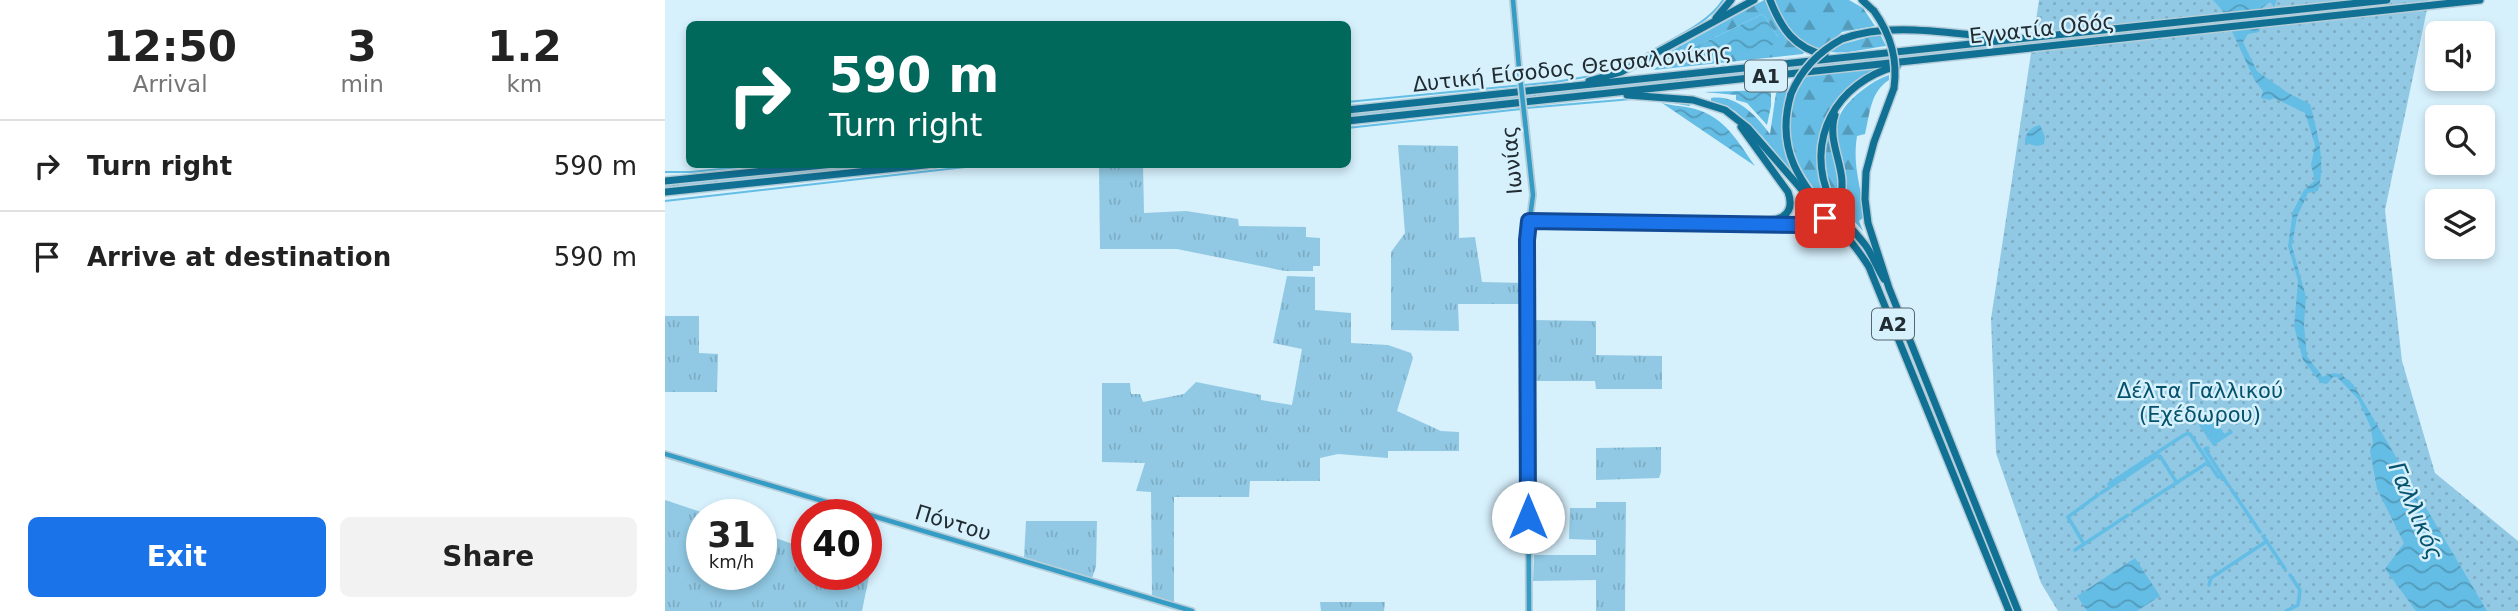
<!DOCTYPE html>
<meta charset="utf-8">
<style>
body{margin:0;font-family:"DejaVu Sans",sans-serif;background:#f2f2f2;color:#222;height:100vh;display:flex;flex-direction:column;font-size:26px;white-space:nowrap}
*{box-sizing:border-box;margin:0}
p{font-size:23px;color:#767676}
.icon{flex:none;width:38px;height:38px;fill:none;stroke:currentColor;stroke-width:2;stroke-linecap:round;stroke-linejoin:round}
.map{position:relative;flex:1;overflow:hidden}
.panel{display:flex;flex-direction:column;background:#fff;width:665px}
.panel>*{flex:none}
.guide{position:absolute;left:21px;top:21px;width:665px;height:147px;border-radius:10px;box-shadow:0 4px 10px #0003;background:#00695c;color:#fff;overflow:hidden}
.controls{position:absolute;left:1760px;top:21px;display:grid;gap:14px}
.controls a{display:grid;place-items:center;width:70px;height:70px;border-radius:10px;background:#fff;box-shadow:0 4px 10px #0003;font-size:35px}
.speed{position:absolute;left:21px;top:499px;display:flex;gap:14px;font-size:35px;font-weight:700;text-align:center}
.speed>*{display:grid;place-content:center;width:91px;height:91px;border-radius:50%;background:#fff;box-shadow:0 4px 10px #0003;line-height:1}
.speed small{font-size:18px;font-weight:400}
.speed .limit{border:10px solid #d22;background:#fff;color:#111}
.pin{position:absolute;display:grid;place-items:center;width:60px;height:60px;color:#fff;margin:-30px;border-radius:14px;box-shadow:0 4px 10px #0006}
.me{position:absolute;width:77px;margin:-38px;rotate:0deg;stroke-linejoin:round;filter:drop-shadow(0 0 5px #0008)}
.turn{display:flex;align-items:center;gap:24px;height:147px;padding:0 28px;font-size:32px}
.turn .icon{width:91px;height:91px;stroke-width:2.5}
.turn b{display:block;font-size:49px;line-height:60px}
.eta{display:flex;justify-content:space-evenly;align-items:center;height:119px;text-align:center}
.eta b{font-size:42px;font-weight:800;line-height:49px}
.primary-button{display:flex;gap:14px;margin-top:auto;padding:14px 28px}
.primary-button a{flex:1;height:80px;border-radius:10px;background:#1a73e8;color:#fff;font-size:28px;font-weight:800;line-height:80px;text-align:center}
.primary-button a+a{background:#f2f2f2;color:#222}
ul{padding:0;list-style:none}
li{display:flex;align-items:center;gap:21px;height:91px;padding:0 28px;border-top:2px solid #e0e0e0}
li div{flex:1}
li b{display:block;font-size:26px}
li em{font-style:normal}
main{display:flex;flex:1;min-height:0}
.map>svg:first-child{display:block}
</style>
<main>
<section class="panel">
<div class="eta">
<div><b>12:50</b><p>Arrival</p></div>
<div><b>3</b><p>min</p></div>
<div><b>1.2</b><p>km</p></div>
</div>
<ul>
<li><svg class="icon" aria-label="right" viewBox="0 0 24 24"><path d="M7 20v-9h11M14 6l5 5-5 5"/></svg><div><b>Turn right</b></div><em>590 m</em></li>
<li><svg class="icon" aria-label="arrive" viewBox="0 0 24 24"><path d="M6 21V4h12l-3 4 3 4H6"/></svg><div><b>Arrive at destination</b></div><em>590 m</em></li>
</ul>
<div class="primary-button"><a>Exit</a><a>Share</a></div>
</section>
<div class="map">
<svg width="1853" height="611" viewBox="0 0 1853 611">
<defs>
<pattern id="grass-tufts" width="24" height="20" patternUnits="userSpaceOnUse" patternTransform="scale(1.75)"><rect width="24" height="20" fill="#91c9e4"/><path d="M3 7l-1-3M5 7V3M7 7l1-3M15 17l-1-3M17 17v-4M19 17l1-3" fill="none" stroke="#7dadc4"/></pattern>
<pattern id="forest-firs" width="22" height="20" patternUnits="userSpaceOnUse" patternTransform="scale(1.75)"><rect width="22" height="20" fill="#66bee6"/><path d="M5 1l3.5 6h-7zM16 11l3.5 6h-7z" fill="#549bbb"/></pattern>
<pattern id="park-dots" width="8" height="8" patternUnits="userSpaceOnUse" patternTransform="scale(1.75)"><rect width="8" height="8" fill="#91c9e4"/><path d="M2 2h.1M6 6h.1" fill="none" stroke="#7dadc4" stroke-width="1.8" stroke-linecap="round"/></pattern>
<pattern id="water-waves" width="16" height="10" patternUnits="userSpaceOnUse" patternTransform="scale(1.75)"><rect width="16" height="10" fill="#64bde5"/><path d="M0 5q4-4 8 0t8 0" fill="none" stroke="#529aba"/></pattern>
</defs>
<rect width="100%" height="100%" fill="#d6f0fc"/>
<!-- grass -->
<g fill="url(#grass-tufts)">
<polygon points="1384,38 1410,41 683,117 682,114"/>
<polygon points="733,145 793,146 794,238 810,237 817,282 860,283 861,304 793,304 794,331 726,330 726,252 740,233"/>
<polygon points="202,165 241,165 0,190 0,185"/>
<polygon points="434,165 478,165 479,213 521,211 573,219 574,226 641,227 641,237 655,238 655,266 648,266 648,271 620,271 512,249 435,249"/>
<polygon points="622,276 650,277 650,310 686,313 686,343 723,345 746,353 748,358 732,411 776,431 794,432 794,451 723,451 723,458 673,454 655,458 655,481 585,481 584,497 509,497 509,603 487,595 486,492 471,491 480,463 437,462 437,383 465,383 466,394 475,394 478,402 519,394 531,382 596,395 596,400 627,405 637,349 608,343"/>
<polygon points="0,316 34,316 34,353 53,354 52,392 0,392"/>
<polygon points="866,320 931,321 931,355 997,356 997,389 931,389 930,381 867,381"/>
<polygon points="996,447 996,472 994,478 931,480 931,448"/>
<polygon points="0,500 42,514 37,514 37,574 96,574 96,533 142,549 142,574 201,574 201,569 205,571 197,611 0,611"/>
<polygon points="931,502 961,502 960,611 931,611 931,580 868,581 869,555 931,555 931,540 904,539 905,508 931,508"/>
<polygon points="361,521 432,521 431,567 427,578 359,557"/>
<polygon points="655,602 720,602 719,611 656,611"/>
</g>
<!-- forest -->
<g fill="url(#forest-firs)">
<polygon points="1099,0 1102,0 1119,34 1140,50 1138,54 989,70 992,67 1032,55 1093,49 1113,37 1098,14 1034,45 1029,51 983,66 981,65"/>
<path d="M1110,0H1184L1198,8L1210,26L1177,32L1173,36L1178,44L1215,34L1221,46C1204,48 1183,54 1166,52C1140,48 1114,27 1110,0Z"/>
<path d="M1222,64C1190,77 1160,102 1155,138C1153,153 1163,188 1166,203L1164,207C1128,166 1109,127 1139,76Z"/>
<path d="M1224,75V80C1205,92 1205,114 1200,134L1192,136C1187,168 1197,187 1199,217L1194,221L1198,231L1177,208C1179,200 1182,194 1182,186C1182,151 1155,129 1188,98C1199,88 1210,80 1224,75Z"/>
<path d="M1122,88C1120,121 1114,140 1129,171L1127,172L1097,136L1070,111L1046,101V98C1071,94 1091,115 1105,134L1111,93Z"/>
<path d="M1166,123L1175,172L1172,201C1158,175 1158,152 1166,123Z"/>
</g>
<!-- park -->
<polygon fill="url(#park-dots)" points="1374,0 1764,0 1720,210 1737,361 1770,473 1853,541 1853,611 1393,611 1376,583 1331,453 1326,319"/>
<!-- water -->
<g fill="url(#water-waves)">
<path d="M1548,0H1612L1609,7L1605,2L1597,8L1598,18L1594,32L1583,34L1578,42L1592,71L1623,93L1645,104L1646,107C1653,136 1661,163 1653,191L1643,193L1632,217L1627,246L1641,297L1639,325L1642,356L1658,377C1672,369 1677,375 1688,384L1822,611H1751L1720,569L1739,543L1712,489L1705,451L1708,443L1706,428L1693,399L1672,377H1668L1662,384L1656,383L1638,360L1629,326L1633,281L1623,246L1628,211L1639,190L1650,180L1646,165L1650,145L1640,113L1609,98L1605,100L1596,98L1598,91L1590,81L1557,10Z"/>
<path d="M1098,14L1113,37L1114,40C1102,54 1055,54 1035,56L1030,53V48L1034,45Z"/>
<polygon points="1106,90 1106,106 1102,125 1082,103 1071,100 1071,95 1039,92"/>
<path d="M997,103C1008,106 1020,106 1030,109C1060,117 1073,142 1090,166Z"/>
<path d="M1375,125L1380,137L1379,144L1372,146L1360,143C1359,134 1367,126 1375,125Z"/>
<polygon points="1470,558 1495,596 1472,611 1422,611 1412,596"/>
</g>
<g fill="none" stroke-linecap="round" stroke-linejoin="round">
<!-- stream -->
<g stroke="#64bde5" stroke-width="2">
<path d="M985,52C1008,38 1043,24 1058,0"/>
<polyline points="948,71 965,63"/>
<polyline points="682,102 890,82 932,75"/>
<polyline points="1008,102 1024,105"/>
<polyline points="861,108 967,99"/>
<polyline points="682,128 856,109"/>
<polyline points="0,172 26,172 103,164"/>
<polyline points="0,201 327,164"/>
</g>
<!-- canal -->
<g stroke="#64bde5" stroke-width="3.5">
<polyline points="1521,434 1525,434 1553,477 1559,478"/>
<polyline points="1549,440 1558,434 1546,437 1556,431 1545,434 1554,428 1553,427 1543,431 1552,425 1550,423 1541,429 1548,421 1539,426 1547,418 1536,425 1549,444"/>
<polyline points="1549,443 1566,432"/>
<polyline points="1543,448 1540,449 1563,485"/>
<polyline points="1444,484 1519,435"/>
<polyline points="1566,489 1595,532"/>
<polyline points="1436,493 1492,456 1495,456 1512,483"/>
<polyline points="1468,511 1542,463"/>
<polyline points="1598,536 1620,569"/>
<polyline points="1419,544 1403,517 1433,495"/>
<polyline points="1410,550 1463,515"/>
<polyline points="1544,585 1546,578 1602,541"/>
<polyline points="1621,611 1633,605 1635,590 1625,575"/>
</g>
<!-- secondary casing -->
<g stroke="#b5cdd8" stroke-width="8">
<g id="secondary">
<polyline points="848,0 854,68"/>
<polyline points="860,121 868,195 862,240 864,611"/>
<polyline points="864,221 1087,224"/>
<polyline points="1099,225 1139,225"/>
<polyline points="0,454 527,611"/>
</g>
</g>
<!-- highway casing -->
<g stroke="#b5cdd8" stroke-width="10">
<g id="highway">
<path d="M1105,0C1116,28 1129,48 1160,55"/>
<polyline points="1197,0 1209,11"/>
<polyline points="1051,18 1066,0"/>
<path d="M1177,39C1223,22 1280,33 1329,37"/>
<polyline points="924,81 956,72 1089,0"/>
<polyline points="1229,88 1209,142 1201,172 1200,199 1203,223 1224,288 1353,611"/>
<path d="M1126,94C1102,175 1168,207 1204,267L1344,611"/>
<polyline points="962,95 1028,100 1060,110 1083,128 1145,199"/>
<polyline points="682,110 1722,0"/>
<path d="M1170,115C1160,145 1187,174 1173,203"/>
<polyline points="682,121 1815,0"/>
<path d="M1076,127L1123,192C1133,220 1107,221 1086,224"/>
<polyline points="0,181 169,164"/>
<polyline points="0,192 270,164"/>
<polyline points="1159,219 1157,225 1160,233"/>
<polyline points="1139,225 1160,218"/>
<path d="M1219,279C1212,268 1208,256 1201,246C1189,230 1174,217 1165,199C1139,140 1171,82 1232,66"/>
</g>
</g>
<!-- secondary -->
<use href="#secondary" stroke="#359cc5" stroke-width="4.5"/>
<!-- highway -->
<use href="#highway" stroke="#117194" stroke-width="7"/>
<!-- secondary-bridge casing -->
<g stroke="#b5cdd8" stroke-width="8" stroke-linecap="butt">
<polyline id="secondary-bridge" points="854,68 860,121"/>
</g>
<!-- highway-bridge casing -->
<g stroke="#b5cdd8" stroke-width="10" stroke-linecap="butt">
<g id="highway-bridge">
<path d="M1209,11C1226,35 1233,59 1229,88"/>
<path d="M1126,94C1136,70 1153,52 1177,39"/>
</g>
</g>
<!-- secondary-bridge -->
<use href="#secondary-bridge" stroke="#359cc5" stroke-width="4.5"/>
<!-- highway-bridge -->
<use href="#highway-bridge" stroke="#117194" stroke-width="7"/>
</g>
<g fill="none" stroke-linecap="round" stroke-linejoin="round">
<!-- route casing -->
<g stroke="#114b97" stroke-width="18">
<polyline id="route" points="863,517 862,240 864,221 1136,225 1160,218"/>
</g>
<!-- route -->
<use href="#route" stroke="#1a73e8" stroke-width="12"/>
</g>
<g text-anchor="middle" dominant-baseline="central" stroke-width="5" stroke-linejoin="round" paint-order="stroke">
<!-- shield labels -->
<g fill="#d6f0fc" stroke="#57676f" stroke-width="2">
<rect x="1080" y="60.5" width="42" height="31" rx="5"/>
<rect x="1207" y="308.5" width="42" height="31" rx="5"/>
</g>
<g font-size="19" font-weight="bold" fill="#202c32">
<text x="1101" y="76">Α1</text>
<text x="1228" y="324">Α2</text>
</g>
<!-- street labels -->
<g font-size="21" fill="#202c32" stroke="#d6f0fc">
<text transform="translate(1377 29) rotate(-6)">Εγνατία Οδός</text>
<text transform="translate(907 68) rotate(-6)">Δυτική Είσοδος Θεσσαλονίκης</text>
<text transform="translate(847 160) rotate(-95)">Ιωνίας</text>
<text transform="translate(288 523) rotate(17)">Πόντου</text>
</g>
<!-- park labels -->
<g font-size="21" fill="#04526d" stroke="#d6f0fc">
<text x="1535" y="391">Δέλτα Γαλλικού<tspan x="1535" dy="24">(Εχέδωρου)</tspan></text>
</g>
<!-- water labels -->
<g font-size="23" font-style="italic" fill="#07536e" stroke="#d6f0fc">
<text transform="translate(1751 511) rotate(67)">Γαλλικός</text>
</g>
</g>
</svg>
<div class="controls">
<a><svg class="icon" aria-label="sound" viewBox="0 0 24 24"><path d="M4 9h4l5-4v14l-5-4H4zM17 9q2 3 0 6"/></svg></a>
<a><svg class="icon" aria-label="search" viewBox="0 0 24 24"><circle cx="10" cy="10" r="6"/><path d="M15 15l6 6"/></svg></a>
<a><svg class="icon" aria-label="layers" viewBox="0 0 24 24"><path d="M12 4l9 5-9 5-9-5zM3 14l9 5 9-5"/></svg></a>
</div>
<div class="speed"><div>31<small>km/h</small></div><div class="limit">40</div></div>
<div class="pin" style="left:1160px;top:218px;background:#d93025"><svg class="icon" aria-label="arrive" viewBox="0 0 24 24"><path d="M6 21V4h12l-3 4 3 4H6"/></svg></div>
<svg class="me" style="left:863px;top:517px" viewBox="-20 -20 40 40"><circle r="19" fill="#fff"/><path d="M0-13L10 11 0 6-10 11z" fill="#1a73e8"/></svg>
<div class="guide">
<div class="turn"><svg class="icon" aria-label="right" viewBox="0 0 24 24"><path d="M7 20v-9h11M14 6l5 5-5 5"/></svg><div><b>590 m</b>Turn right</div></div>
</div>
</div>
</main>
